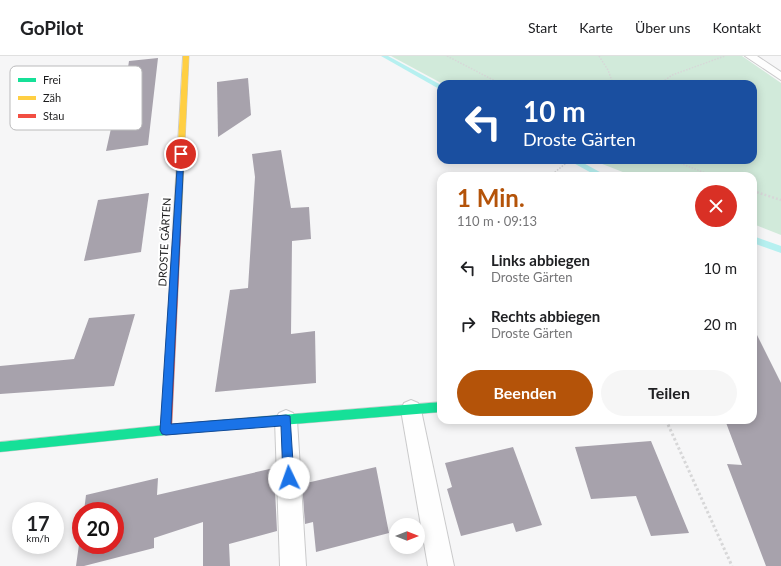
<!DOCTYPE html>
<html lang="de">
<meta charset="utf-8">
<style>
body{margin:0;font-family:Lato,sans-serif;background:#f6f6f6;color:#202124;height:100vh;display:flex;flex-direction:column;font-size:15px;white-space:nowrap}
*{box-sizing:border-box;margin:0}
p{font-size:13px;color:#757577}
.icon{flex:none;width:22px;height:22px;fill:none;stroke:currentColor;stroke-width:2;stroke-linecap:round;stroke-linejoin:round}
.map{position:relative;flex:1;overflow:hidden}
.drawer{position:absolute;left:437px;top:116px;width:320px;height:252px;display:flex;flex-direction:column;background:#fff;border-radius:12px;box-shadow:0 2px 10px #0003}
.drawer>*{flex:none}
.hud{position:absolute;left:437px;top:24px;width:320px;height:84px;border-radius:12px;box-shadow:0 2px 10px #0003;background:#1a4fa0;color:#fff;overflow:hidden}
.needle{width:26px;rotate:90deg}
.tools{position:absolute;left:389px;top:462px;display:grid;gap:8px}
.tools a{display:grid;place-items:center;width:36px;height:36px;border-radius:50%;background:#fff;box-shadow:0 2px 10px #0003;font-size:20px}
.speed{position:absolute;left:12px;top:446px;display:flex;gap:8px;font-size:20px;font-weight:700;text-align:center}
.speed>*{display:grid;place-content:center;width:52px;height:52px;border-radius:50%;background:#fff;box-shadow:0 2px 10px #0003;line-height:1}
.speed small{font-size:10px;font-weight:400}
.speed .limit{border:6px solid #d22;background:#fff;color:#111}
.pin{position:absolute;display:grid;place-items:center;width:34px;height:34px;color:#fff;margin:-17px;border:2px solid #fff;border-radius:50%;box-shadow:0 1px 4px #0007}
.me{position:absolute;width:44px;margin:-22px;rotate:357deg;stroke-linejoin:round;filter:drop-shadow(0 0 3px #0008)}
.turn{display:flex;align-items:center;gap:14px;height:84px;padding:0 20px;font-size:18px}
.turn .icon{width:52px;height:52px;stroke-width:2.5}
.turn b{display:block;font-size:28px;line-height:34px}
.round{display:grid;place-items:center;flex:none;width:42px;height:42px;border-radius:21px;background:#f6f6f6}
.head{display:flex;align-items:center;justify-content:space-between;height:68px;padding:0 20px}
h1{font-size:24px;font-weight:700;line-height:30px;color:#b45309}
.button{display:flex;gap:8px;margin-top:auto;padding:8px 20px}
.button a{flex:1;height:46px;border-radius:24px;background:#b45309;color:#fff;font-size:16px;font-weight:700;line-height:46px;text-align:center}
.button a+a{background:#f6f6f6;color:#202124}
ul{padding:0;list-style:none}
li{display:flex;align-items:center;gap:12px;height:56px;padding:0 20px}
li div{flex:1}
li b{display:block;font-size:15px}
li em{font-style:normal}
header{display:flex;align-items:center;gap:24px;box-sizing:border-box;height:56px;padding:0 20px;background:#fff;border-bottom:1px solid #e0e0e0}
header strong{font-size:19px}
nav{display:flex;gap:22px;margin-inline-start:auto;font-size:14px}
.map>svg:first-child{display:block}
</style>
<header>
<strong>GoPilot</strong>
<nav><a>Start</a><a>Karte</a><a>Über uns</a><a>Kontakt</a></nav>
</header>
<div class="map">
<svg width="781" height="510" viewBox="0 0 781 510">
<rect width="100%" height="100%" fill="#f6f6f7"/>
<!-- green -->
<polygon fill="#d1eada" points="391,0 742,0 781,27 781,179 753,168 753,120 633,120 592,104 753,104 753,28 443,28"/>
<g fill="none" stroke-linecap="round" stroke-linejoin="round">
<!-- stream -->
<g fill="#b6f0f0" fill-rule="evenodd">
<polygon points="381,0 388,0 441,29 441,34"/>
<polygon points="568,104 578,104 607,120 597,120"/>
<polygon points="753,180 781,190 781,197 753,187"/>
</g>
</g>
<!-- building -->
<g fill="#a7a2ac">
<polygon points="158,2 148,89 106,95 120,32 125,31 129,5"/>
<polygon points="248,22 251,59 218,81 217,26"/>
<polygon points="281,94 291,152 309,151 311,183 292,185 291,278 315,275 316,327 215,336 230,234 248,232 255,121 252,98"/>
<polygon points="149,137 141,196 84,205 98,144"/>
<polygon points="135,258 114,330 0,338 0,310 74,303 89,262"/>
<polygon points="753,271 781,327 781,510 766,510 727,408 742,409 725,364 753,364"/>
<polygon points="651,385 689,477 651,480 636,440 591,443 575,391"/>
<polygon points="513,391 542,469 516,476 513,467 461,480 447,433 452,431 445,407"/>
<polygon points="376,411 389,477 316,496 313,466 305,468 302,428"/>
<polygon points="274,412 277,475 229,488 230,510 203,510 203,466 154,482 154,492 84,510 76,510 81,474 81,489 115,489 115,455 84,455 86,439 158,422 157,439"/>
</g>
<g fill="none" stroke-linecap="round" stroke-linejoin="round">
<!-- lane casing -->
<g stroke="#cacacb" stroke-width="2">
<g id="lane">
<polygon points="745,0 757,0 781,16 781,24"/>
<polygon points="411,344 418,347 421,354 454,510 428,510 401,354 404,347"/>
<polygon points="286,354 293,357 297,364 306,510 280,510 275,364 279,357"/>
</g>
</g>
<!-- fast casing -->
<g stroke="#cacacb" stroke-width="1">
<g id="fast">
<polygon points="441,346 441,356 209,375 205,374 204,370 205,366 209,365"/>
<polygon points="166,369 170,370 171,374 170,378 166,379 0,396 0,386"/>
</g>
</g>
<!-- slow casing -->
<g stroke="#cacacb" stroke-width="1">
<polygon id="slow" points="183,0 189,0 181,172 177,175 173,172"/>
</g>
<!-- jam casing -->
<g stroke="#cacacb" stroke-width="1">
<polygon id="jam" points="177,169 181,172 172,368 209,365 213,366 214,370 213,374 209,375 166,379 162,378 161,374 173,172"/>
</g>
<!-- path-far2 -->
<g stroke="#d7d7d8" stroke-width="1.5" stroke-dasharray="1.5 1.5" stroke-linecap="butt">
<polyline points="447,0 501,28"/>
<polyline points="599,0 608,14 613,28"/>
<polyline points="660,28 672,19 725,0"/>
<polyline points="672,104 713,120"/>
<polyline points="550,120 570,104"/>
</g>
<!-- path-far1 -->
<polyline stroke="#d7d7d8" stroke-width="2.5" stroke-dasharray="2 2" stroke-linecap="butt" points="753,135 781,144"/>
<!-- path -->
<polyline stroke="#d7d7d8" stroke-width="3" stroke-dasharray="2.5 2.5" stroke-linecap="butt" points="666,364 732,510"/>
<!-- lane -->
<use href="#lane" fill="#fefefe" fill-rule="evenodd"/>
<!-- fast -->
<use href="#fast" fill="#16e098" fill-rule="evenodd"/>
<!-- slow -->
<use href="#slow" fill="#ffcf43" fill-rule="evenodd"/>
<!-- jam -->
<use href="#jam" fill="#f24e42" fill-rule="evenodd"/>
</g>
<!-- route -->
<polygon fill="#1a73e8" stroke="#114b97" points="178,97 184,98 171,368 286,359 290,360 294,422 293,427 289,428 285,427 283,422 281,370 166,379 162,378 160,374"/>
<g text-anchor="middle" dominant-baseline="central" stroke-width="4" stroke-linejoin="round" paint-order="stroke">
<!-- street labels -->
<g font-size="11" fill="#1d1d1e" stroke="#fff">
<text transform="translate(164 186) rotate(-87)">DROSTE GÄRTEN</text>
</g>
</g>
<!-- legend -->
<rect x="10" y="10" width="132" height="64" rx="6" fill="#fff" stroke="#bbbbbc" stroke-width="1"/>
<rect x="18" y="22" width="18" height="4" fill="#16e098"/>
<rect x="18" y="40" width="18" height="4" fill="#ffcf43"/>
<rect x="18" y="58" width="18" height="4" fill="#f24e42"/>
<g font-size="11" fill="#1d1d1e">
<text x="43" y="28">Frei</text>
<text x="43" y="46">Zäh</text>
<text x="43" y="64">Stau</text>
</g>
</svg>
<div class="tools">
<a><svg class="needle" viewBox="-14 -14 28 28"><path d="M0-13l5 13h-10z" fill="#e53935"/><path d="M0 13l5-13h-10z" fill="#757577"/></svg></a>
</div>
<div class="speed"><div>17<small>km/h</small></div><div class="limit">20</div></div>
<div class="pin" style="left:181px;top:98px;background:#d93025"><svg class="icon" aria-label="arrive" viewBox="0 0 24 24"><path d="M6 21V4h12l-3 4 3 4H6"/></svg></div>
<svg class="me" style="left:289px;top:422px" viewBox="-20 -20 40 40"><circle r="19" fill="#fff"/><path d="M0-13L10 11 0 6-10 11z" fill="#1a73e8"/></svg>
<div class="hud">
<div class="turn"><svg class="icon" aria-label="left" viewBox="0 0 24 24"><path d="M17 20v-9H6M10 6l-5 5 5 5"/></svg><div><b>10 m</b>Droste Gärten</div></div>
</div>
<section class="drawer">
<div class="head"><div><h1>1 Min.</h1><p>110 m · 09:13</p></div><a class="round" style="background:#d93025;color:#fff"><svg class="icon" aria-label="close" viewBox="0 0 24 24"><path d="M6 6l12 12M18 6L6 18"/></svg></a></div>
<ul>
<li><svg class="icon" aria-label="left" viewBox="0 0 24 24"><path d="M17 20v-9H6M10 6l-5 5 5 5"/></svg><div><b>Links abbiegen</b><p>Droste Gärten</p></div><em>10 m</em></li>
<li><svg class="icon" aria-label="right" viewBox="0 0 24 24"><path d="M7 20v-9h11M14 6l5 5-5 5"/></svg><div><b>Rechts abbiegen</b><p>Droste Gärten</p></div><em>20 m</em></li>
</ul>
<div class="button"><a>Beenden</a><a>Teilen</a></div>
</section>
</div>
